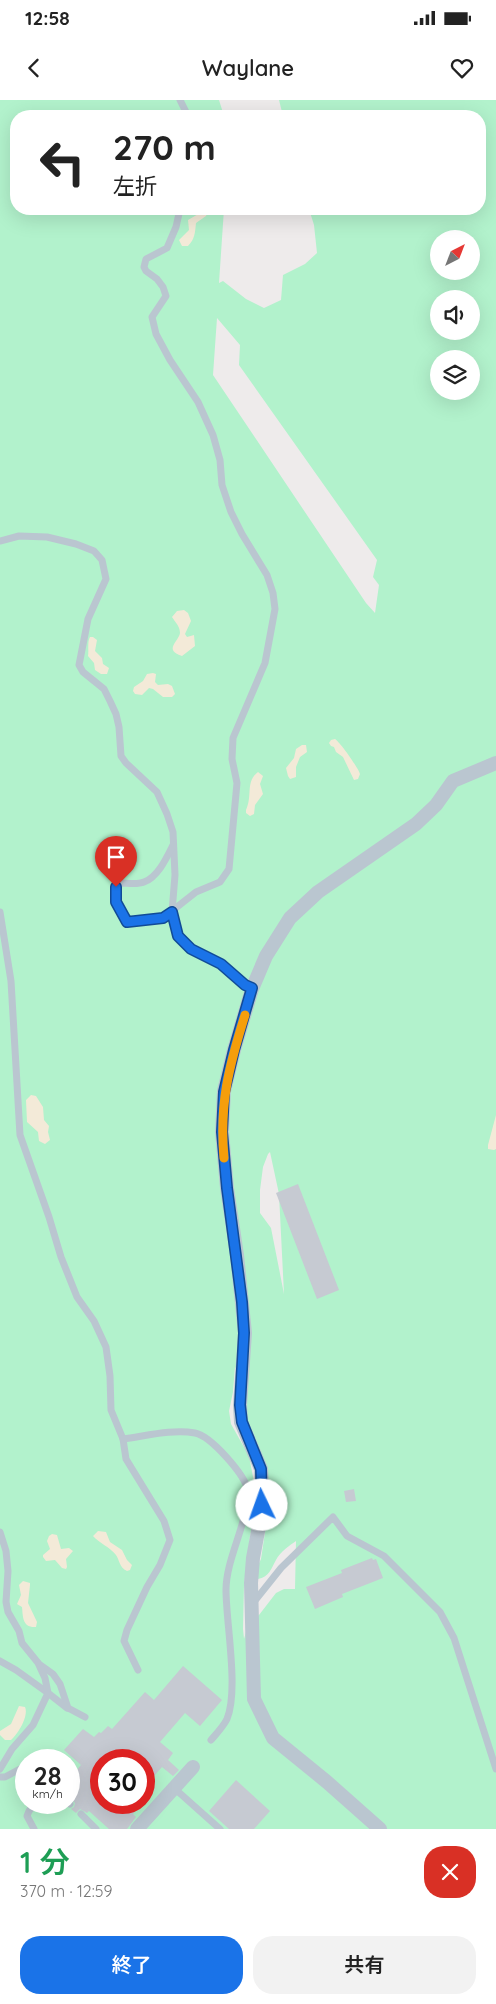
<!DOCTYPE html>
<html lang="ja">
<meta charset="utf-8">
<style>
body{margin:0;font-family:Quicksand,"Noto Sans JP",sans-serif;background:#f2f2f2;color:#222;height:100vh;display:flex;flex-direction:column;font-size:19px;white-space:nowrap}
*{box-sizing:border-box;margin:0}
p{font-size:16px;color:#767676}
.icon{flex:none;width:28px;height:28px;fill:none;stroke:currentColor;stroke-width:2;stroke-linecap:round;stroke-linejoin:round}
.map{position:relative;height:1729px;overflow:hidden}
.side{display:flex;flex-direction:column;background:#fff;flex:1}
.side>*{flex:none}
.hud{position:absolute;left:10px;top:10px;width:476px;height:105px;border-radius:20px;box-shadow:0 5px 20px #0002;background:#fff;color:#222;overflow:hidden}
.needle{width:32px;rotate:42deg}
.fabs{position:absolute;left:430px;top:130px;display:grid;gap:10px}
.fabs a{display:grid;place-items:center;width:50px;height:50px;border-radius:50%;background:#fff;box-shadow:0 5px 20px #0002;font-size:25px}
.speed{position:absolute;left:15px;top:1649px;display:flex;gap:10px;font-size:25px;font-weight:700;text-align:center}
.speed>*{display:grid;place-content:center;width:65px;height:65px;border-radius:50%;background:#fff;box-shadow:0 5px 20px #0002;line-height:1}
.speed small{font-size:12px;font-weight:400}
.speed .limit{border:8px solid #d22;background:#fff;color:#111}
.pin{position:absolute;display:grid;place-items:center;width:42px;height:42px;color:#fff;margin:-51px -21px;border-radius:50% 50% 50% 0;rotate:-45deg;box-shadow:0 0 5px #0007}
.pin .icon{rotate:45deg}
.me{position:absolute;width:55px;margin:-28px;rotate:357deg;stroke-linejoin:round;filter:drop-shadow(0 0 4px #0008)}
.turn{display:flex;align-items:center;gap:18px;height:105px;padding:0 20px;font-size:22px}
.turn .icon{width:65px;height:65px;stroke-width:2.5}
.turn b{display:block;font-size:35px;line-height:42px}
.round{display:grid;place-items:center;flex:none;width:52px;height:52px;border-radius:20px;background:#f2f2f2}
.overview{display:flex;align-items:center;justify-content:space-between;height:85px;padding:0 20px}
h1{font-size:30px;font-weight:600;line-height:38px;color:#1e9e55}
.action{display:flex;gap:10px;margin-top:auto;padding:10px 20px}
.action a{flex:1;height:58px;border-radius:20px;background:#1a73e8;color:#fff;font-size:20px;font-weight:600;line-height:58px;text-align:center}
.action a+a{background:#f2f2f2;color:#222}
.status{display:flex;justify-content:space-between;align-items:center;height:35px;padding:0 25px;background:#fff;direction:ltr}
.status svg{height:14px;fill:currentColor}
header{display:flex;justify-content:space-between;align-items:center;height:65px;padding:0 20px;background:#fff;font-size:22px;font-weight:600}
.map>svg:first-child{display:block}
</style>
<div class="status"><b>12:58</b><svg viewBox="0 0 49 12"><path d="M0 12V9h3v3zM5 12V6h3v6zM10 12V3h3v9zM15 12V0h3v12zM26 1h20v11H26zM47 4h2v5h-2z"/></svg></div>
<header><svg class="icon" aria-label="back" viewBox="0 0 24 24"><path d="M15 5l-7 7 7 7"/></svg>Waylane<svg class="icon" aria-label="heart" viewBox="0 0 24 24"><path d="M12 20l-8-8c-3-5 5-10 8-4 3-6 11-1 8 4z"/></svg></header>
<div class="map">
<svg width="496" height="1729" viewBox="0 0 496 1729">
<rect width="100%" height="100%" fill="#eeebeb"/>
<!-- green -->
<path fill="#b2f2cc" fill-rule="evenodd" d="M0,0H219L224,16H16V109H224L219,183L223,181L246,199L264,208L281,200L283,175L305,164L317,153L314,125L309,109H480V16H283L279,0H496V1729H0ZM439,139H471V171H439ZM439,199H471V231H439ZM217,218L240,245L239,265L377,460L373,477L379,485L375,513L366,503L213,275ZM439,259H471V291H439ZM270,1052L279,1094L284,1194L271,1128L260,1113V1090L263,1067L268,1054ZM235,1267L247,1284L246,1309L248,1327L268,1413L261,1459L257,1468L258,1479C269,1477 271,1469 276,1460C280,1452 290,1445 296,1441L295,1489H284L276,1493L246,1532L244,1539L243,1529L244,1485L250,1436L255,1415L254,1382L249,1356L231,1324L229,1311L233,1292ZM26,1660H69V1702H26ZM101,1660H144V1702H101Z"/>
<!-- sand -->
<g fill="#f3ead8">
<path d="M201,109H209L206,116L196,123C195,132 195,139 188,146H182L179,140L189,130L188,120L200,113Z"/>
<path d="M184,510L188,513L191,521L185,534L187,537L194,535L195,546L182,556C163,550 179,541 180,533C180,526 175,522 172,517L177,511Z"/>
<path d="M90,537H93L97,540L95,551L102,558L103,564L109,568L107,574H101L95,570L94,563L88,556C89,550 87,542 90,537Z"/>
<polygon points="153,573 156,574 155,582 158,585 168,584 172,586 175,594 172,597 163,597 153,589 149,588 142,595 135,594 133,591 134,587 143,581 147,574"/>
<path d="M335,639C340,642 359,669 360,674L358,679L354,680L343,657L336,652L334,647L331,646L329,643L331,640Z"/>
<polygon points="302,645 306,645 307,652 300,657 296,667 296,677 290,679 288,676 286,668 294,658 296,649"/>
<path d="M258,672L263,676L260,684L263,694L255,705L254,714L250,716L246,713V710C253,695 245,682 258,672Z"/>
<polygon points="31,995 36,996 43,1007 44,1020 49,1026 48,1032 50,1040 45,1044 39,1041 38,1032 27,1022 26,1000"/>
<polygon points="496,1015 496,1049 494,1050 488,1049 488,1045"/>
<path d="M98,1431L106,1432L110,1442L122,1450L127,1460L132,1465L130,1470L127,1471C119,1467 120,1461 116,1455C110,1447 99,1443 93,1436Z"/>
<polygon points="52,1434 57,1435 61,1449 69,1448 73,1451 66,1459 67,1467 66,1469 62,1468 55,1460 46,1461 43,1457 43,1455 50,1449 47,1441 49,1436"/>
<path d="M23,1481L30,1483V1485L28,1503L37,1522L36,1527C22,1528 23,1516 22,1507L17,1504L21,1495L19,1485Z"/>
<path d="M19,1606L25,1607C29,1616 18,1634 11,1640H5L0,1635V1631L11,1624Z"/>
</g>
<!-- building -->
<g fill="#c6cad2">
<polygon points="298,1084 339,1190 317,1199 276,1093"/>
<polygon points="354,1389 356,1401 346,1402 344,1391"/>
<polygon points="372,1458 373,1460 376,1459 383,1478 342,1494 343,1497 315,1509 306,1487 342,1473 341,1470"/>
<polygon points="183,1566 222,1600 200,1626 185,1613 160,1642 173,1653 168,1660 179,1670 173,1676 162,1667 144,1687 144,1660 101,1660 101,1702 142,1702 133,1714 136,1717 127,1729 109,1729 89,1711 87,1713 80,1709 76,1713 71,1709 74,1707 75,1703 69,1697 69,1679 81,1665 64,1650 83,1629 94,1637 99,1632 101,1633 108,1626 112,1629 145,1592 154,1600"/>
<polygon points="236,1680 270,1711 254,1729 229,1729 209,1711"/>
</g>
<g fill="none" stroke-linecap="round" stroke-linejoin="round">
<!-- lane -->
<g stroke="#bac6d0" stroke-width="7">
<polyline points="180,0 188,16"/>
<polyline points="0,441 19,436 47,437 76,444 94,451 102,460 106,479 88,519 79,565 83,572 104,589 110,601 116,614 119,627 121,656 126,663 157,692 167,714 173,732 175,775 172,812 178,836 191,849 221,865 245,885 252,889"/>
<path d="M173,745C167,757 158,777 144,782C137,785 128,783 120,783C110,795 119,811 127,822L163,818L196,792L220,782L229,769L237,683L232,659L233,638L265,563L275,509L273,493L267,475L242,434L231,412L222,385L220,360L213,335L198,302L170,260L156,234L152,217L166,196L163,187L157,179L146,171L144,167L146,159L167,148L176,127L180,109"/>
<polyline points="0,812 11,881 20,1035 49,1117 61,1157 77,1197 94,1221 106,1247 110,1276 111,1310 123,1339 126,1359 164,1421 170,1440 160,1465 147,1487 127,1530 124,1541 138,1570"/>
<path d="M123,1339C146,1336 172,1329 195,1333C211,1336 244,1374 248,1390C249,1396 247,1404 246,1409C241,1435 226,1464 226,1490C226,1523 239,1590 227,1619C223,1627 217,1633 211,1640"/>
<polyline points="0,1432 6,1451 8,1471 6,1502 8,1512 19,1531 22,1543 39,1564 53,1574 60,1584 68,1608 85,1617"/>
<polyline points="253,1503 281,1468 333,1417 347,1436 384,1456 440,1512 454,1538 496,1669"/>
<polyline points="0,1561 16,1570 48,1593 33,1625 12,1649 0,1669"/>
<polyline points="39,1565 45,1578 48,1593 67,1608"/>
<polyline points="0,1677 5,1677 20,1669"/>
<polyline points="174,1688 220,1729"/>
<polyline points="68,1702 70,1704"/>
<polyline points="81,1714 96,1729"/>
<polyline points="34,1729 27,1716 29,1711 36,1702"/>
</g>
<!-- street -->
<g stroke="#bac6d0" stroke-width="14">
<polyline points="137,1729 193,1667"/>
<polyline points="380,1729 327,1682 273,1638 254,1599 251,1483 253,1458 263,1405 261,1369 241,1322 240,1305 245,1233 237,1155 227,1088 222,1032 224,991 234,950 252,889 266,856 290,818 318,792 416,724 436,705 453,681 496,663"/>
</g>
</g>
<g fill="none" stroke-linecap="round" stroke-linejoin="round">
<!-- route casing -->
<g stroke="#114b97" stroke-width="12">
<polyline id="route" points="116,787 116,802 127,822 163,818 172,812 178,836 191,849 221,864 245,885 252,888 234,950 224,992 222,1032 227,1088 242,1202 244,1233 240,1305 242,1322 261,1369 262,1405"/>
</g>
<!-- route -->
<use href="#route" stroke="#1a73e8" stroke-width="9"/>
<!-- slow -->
<path stroke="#f59e0b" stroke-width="9" d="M224,1058C219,1004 229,966 245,915"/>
</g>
</svg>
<div class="fabs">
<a><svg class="needle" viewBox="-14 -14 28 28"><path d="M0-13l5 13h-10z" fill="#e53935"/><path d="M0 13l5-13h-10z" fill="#767676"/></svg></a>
<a><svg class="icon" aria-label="sound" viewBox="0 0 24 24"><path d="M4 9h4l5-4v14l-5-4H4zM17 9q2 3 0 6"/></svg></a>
<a><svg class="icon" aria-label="layers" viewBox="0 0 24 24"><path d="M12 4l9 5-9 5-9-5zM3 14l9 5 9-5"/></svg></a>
</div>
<div class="speed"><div>28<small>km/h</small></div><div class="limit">30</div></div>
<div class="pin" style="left:116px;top:787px;background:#d93025"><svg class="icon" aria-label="arrive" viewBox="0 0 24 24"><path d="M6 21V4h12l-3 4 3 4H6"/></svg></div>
<svg class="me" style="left:262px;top:1405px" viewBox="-20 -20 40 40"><circle r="19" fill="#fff"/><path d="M0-13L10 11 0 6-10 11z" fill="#1a73e8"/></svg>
<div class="hud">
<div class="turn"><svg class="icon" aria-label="left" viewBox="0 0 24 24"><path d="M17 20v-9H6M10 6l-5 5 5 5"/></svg><div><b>270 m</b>左折</div></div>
</div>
</div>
<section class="side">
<div class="overview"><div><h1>1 分</h1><p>370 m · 12:59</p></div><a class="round" style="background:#d93025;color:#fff"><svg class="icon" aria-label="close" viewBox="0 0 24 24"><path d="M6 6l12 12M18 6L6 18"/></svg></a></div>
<div class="action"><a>終了</a><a>共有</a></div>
</section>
